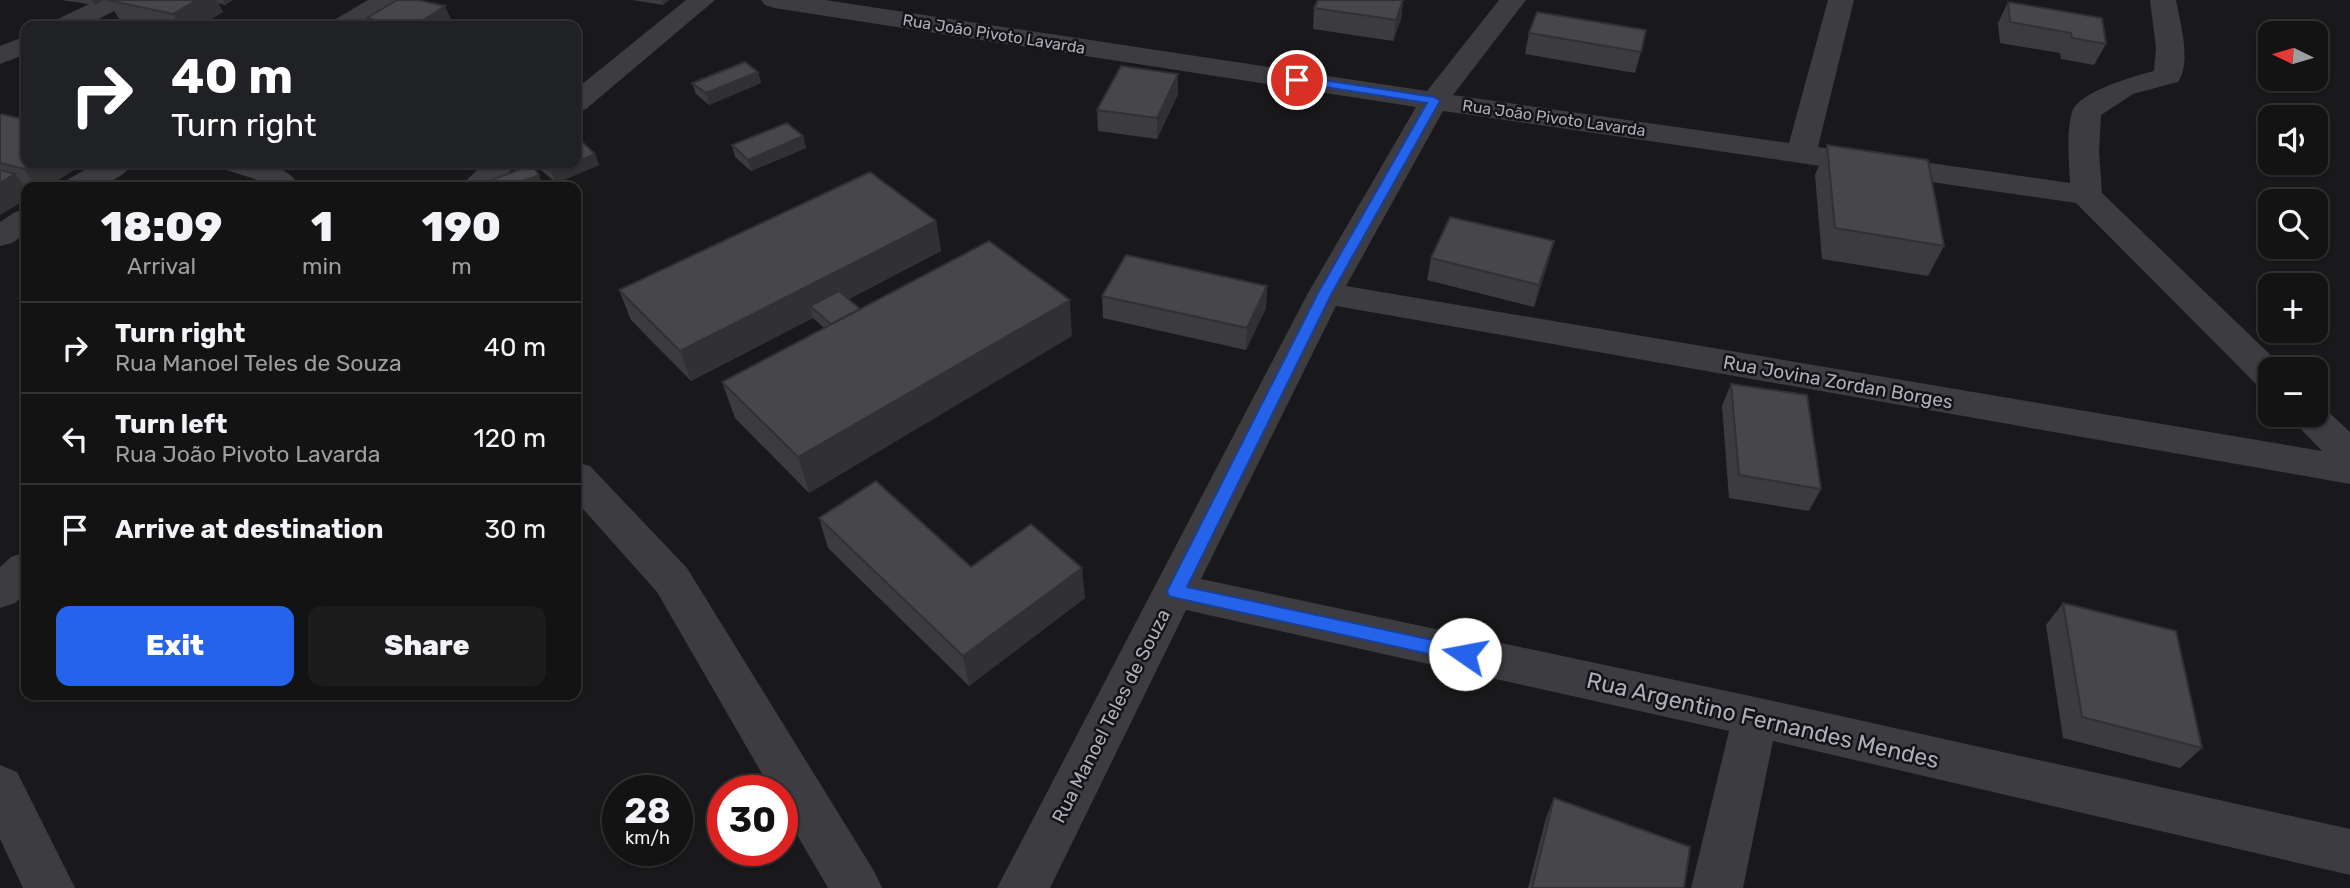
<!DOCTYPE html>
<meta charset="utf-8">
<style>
body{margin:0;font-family:Rubik,sans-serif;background:#1c1c1d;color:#f1f3f6;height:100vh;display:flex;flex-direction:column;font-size:26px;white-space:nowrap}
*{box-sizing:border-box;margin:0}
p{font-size:23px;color:#9d9ea0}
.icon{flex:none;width:38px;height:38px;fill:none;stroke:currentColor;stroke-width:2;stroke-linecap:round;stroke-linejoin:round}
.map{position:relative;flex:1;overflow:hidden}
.drawer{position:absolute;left:21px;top:182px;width:560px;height:518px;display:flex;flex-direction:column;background:#131314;border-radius:14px;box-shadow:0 2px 5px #0004,0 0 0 2px #323234}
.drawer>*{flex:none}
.top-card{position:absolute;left:21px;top:21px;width:560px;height:147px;border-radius:14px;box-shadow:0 2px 5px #0004,0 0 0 2px #323234;background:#202124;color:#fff;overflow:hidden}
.needle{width:46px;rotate:275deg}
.controls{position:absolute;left:2258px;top:21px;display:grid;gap:14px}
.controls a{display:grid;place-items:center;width:70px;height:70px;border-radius:14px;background:#131314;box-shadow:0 2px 5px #0004,0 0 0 2px #323234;font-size:35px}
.speed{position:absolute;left:602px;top:775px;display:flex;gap:14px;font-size:35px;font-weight:700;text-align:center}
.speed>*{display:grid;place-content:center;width:91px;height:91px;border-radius:50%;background:#131314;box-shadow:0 2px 5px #0004,0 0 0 2px #323234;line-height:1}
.speed small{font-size:18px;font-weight:400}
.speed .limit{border:10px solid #d22;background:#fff;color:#111}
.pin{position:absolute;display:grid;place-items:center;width:60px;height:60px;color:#fff;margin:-30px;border:4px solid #fff;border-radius:50%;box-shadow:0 2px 7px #0007}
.me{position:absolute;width:77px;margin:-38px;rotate:282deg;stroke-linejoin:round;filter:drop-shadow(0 0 5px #0008)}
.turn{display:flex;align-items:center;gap:24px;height:147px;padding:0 35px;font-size:32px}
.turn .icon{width:91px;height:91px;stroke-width:2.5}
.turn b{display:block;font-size:49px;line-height:60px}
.eta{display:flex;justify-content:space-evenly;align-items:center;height:119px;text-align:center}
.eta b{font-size:42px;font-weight:800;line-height:49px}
.button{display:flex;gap:14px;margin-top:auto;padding:14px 35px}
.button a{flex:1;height:80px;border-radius:14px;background:#2563eb;color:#fff;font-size:28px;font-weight:800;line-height:80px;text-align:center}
.button a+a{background:#1c1c1d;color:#f1f3f6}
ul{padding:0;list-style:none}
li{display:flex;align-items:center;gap:21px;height:91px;padding:0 35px;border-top:2px solid #323234}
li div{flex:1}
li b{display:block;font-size:26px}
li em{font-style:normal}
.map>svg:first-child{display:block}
</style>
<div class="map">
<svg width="2350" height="888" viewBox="0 0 2350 888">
<rect width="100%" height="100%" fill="#19191b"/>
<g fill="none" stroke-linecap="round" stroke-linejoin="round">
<!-- minor -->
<g fill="#3c3c41" fill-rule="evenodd">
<polygon points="97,0 130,0 126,5 85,26 52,26 56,20"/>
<polygon points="368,0 399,0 395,5 361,26 330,26 334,20"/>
<polygon points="686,0 715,0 586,109 576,112 576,89"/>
<path d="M761,0H825L1427,91L1499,0H1526L1453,95L1789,143L1828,0H1854L1818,147L2070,183C2069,161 2066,133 2072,112C2079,91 2135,76 2154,71L2156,48L2150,0H2176C2180,23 2192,61 2178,82L2133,94L2101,115L2099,152L2102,193L2283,367L2284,369H2270V388L2257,385L2076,203L1443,111L1346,286L2322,451L2296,424L2290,415H2315V404L2322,406L2350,432V484L1336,306L1201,579L1755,697L2350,829V875L1773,741L1743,888H1691L1729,731L1186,610L1050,888H997L1308,293L1416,107L774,8L765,5Z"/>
<polygon points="26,36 26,54 0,64 0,46"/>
<path d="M97,163H133C116,187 89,187 63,187L67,180Z"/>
<path d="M219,163C250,162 281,158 301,187H266L255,179L223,169Z"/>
<polygon points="485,163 519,163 493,187 459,187"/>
<polygon points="26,209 26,233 12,243 0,246 0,222 15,212"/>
<polygon points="576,462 590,466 687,568 874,871 882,888 828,888 782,809 782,791 772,791 657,592 576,501"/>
<polygon points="26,552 26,593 15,603 0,608 0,567 11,557"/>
<polygon points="0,765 17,772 75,888 23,888 0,839"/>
</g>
</g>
<!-- wall -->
<g fill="#3c3c40">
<polygon points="61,0 104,0 95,5"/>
<polygon points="107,0 233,0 225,5 218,3 223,12 198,26 148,26 120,20"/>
<polygon points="632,0 669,0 663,5"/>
<polygon points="1403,0 1401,19 1393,41 1313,29 1314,8"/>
<polygon points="2008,2 2106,44 2094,65 2061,59 2060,53 2000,43 1998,23"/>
<polygon points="367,18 454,26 371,26"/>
<polygon points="1529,33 1641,52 1635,73 1525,54"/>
<polygon points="758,72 761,83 709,105 696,94 692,83"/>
<polygon points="1178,94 1157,139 1098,131 1097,110"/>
<polygon points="0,115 26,163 86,163 46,187 25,187 26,189 26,199 0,215"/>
<polygon points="803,136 806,148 751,171 735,157 732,145"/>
<polygon points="1827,145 1944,246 1928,276 1822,259 1815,175"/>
<polygon points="595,154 599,165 556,183 540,169 538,163 576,163"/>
<polygon points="936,221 941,251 849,299 860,309 1072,336 809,493 735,418 722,382 824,328 813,318 691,381 631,320 619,290"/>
<polygon points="1554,241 1548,263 1534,307 1427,280 1431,258"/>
<polygon points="1267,286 1266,308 1246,350 1103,318 1102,296"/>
<polygon points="1731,384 1821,489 1809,511 1729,498 1722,406"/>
<polygon points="819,518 971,567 1085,598 969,686 828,548"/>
<polygon points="2063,603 2202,748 2180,768 2063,738 2046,625"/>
<polygon points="1554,798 1684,888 1528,888 1546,818"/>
</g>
<!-- shaded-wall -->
<g fill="#313134">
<polygon points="91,0 104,0 95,5"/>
<polygon points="197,0 216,0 223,12 198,26 180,26 173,14"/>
<polygon points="223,0 233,0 225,5"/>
<polygon points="662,0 669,0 663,5"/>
<polygon points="1403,0 1401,19 1393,41 1396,20"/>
<polygon points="445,6 454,26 414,26"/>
<polygon points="758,72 761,83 709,105 706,93"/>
<polygon points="1178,74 1178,94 1157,139 1157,118"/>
<polygon points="803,136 806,148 751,171 748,160"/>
<polygon points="595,154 599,165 556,183 551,172"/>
<polygon points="35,163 86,163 46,187 37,187 24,169"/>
<polygon points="15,174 26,189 26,199 0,215 0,183"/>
<polygon points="539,175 544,187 507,187"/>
<polygon points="936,221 941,251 819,314 810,306 813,318 691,381 680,351"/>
<polygon points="1554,241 1548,263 1534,307 1539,285"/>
<polygon points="1267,286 1266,308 1246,350 1247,328"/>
<polygon points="1070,300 1072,336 809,493 798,457"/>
<polygon points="1082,568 1085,598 969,686 963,656"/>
</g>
<!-- building -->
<g fill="#46464b" stroke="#313134" stroke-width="2">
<polygon points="107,0 197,0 173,14"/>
<polygon points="397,0 417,0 445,6 414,26 402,26 367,18"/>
<polygon points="1318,0 1403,0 1396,20 1314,8"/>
<polygon points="2008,2 2102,18 2106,44 2072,38 2071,33 2010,22"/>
<polygon points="1537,12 1646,30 1641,52 1529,33"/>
<polygon points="745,62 758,72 706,93 692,83"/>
<polygon points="1121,66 1178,74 1157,118 1097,110"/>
<polygon points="2,114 26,120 26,163 35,163 24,169 0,163 0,115"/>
<polygon points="787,123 803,136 748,160 732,145"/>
<polygon points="580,140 595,154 576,162 576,142"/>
<polygon points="1827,145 1928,160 1944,246 1835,228"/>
<polygon points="541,163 574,163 551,172"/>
<polygon points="532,165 539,175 507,187 490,187 486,182"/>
<polygon points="0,170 15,174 0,183"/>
<polygon points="870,172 936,221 680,351 619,290"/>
<polygon points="1450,217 1554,241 1539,285 1431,258"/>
<polygon points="989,241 1070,300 798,457 722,382"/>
<polygon points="1126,255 1267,286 1247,328 1102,296"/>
<polygon points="839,291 860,309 831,324 810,306"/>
<polygon points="1731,384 1807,395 1821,489 1739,475"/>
<polygon points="876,481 971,567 1031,524 1082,568 963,656 819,518"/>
<polygon points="2063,603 2176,631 2202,748 2082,717"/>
<polygon points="1554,798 1690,847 1684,888 1532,888"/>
</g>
<!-- route -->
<polygon fill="#2563eb" stroke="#184099" stroke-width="2" points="1297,76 1434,97 1440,101 1332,293 1187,587 1465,647 1472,649 1475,654 1472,660 1465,662 1176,598 1169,596 1167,591 1318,293 1427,103 1293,82 1293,77"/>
<g text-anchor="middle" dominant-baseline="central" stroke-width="5" stroke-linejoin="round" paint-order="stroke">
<!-- far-street labels -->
<g font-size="16" fill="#acaeb9" stroke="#141416">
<text transform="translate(994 34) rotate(9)">Rua João Pivoto Lavarda</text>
<text transform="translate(1554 118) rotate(8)">Rua João Pivoto Lavarda</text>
</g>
<!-- street labels -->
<g font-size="19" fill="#acaeb9" stroke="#141416">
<text transform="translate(1838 382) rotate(10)">Rua Jovina Zordan Borges</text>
<text transform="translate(1111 716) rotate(-63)">Rua Manoel Teles de Souza</text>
</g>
<!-- near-street labels -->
<g font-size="23" fill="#acaeb9" stroke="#141416">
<text transform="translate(1763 720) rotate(13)">Rua Argentino Fernandes Mendes</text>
</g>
</g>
</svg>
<div class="controls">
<a><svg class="needle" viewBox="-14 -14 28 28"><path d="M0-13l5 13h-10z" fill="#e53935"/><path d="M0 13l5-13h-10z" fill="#9d9ea0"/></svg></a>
<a><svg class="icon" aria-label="sound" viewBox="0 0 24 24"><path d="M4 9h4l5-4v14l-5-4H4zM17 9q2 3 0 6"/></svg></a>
<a><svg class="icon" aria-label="search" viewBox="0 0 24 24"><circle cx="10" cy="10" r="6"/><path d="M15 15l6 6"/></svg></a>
<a>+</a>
<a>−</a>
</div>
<div class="speed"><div>28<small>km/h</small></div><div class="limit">30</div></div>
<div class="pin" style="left:1297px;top:80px;background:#d93025"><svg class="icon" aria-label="arrive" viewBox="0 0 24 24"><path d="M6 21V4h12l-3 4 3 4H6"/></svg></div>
<svg class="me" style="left:1465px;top:654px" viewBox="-20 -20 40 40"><circle r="19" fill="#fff"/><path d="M0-13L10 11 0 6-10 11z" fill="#2563eb"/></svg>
<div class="top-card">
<div class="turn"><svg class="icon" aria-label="right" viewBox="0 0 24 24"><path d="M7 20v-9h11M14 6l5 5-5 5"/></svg><div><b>40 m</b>Turn right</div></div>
</div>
<section class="drawer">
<div class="eta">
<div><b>18:09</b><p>Arrival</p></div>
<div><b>1</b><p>min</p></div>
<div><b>190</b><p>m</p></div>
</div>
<ul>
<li><svg class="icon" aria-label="right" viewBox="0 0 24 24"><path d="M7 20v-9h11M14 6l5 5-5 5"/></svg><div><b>Turn right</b><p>Rua Manoel Teles de Souza</p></div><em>40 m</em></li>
<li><svg class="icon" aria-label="left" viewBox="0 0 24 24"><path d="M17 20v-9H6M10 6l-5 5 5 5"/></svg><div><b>Turn left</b><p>Rua João Pivoto Lavarda</p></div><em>120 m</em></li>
<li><svg class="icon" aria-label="arrive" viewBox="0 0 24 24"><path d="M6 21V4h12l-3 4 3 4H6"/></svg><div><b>Arrive at destination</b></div><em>30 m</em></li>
</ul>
<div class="button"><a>Exit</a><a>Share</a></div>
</section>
</div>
